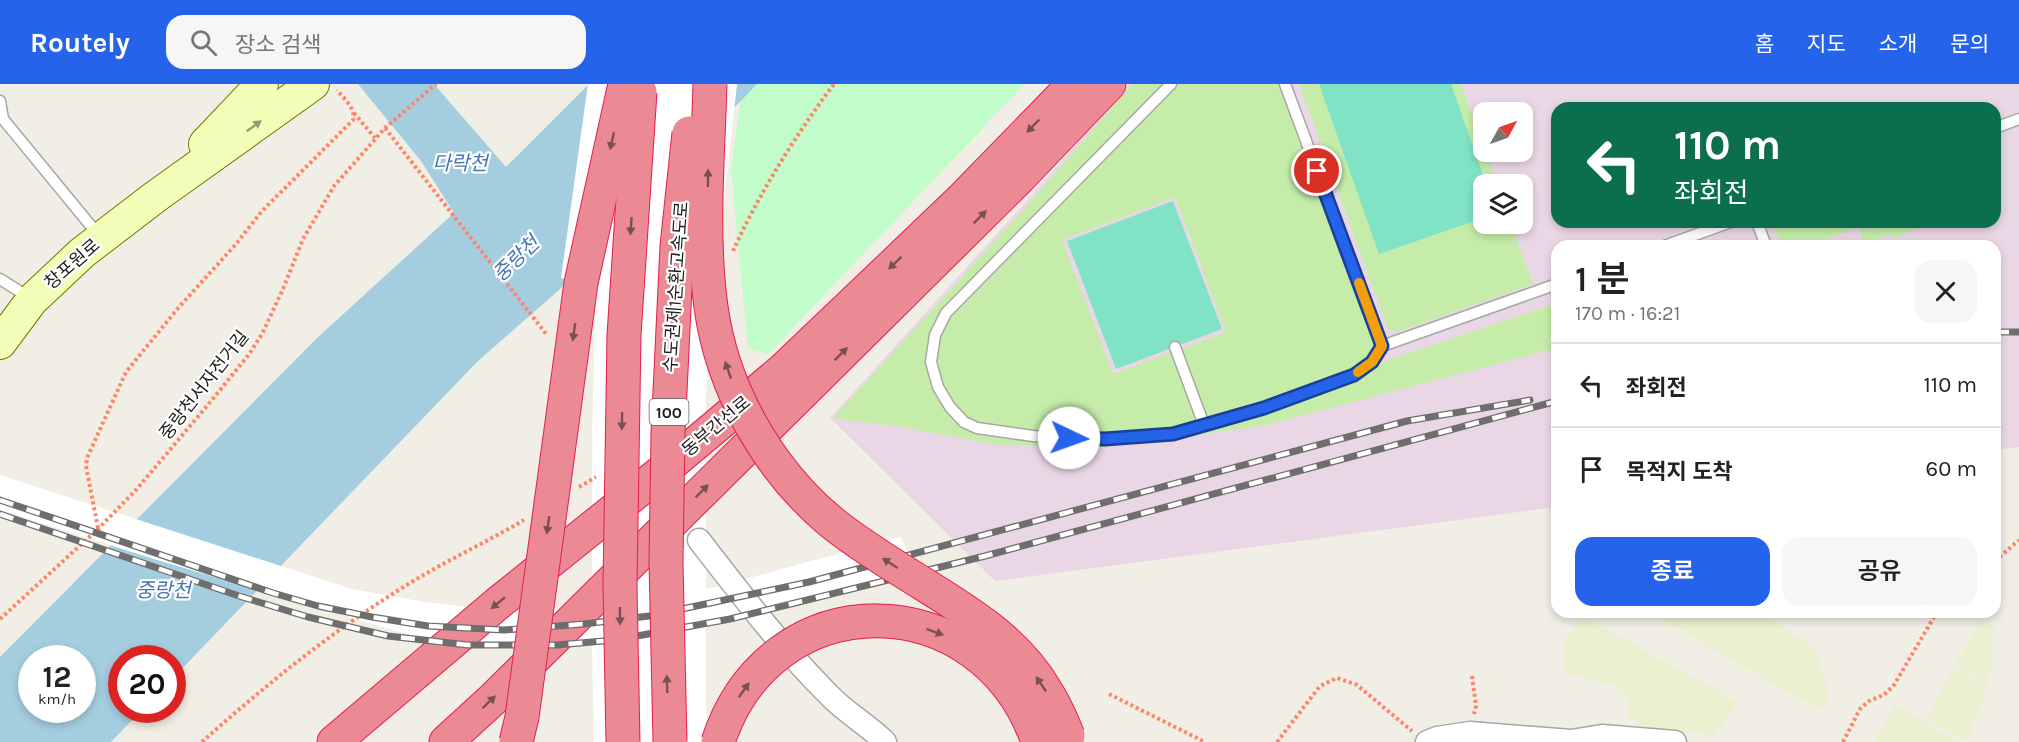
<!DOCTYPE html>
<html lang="ko">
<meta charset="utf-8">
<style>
body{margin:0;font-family:Karla,"Noto Sans KR",sans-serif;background:#f6f6f6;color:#222;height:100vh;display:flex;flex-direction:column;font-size:22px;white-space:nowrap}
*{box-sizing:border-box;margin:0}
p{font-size:20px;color:#767676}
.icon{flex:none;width:33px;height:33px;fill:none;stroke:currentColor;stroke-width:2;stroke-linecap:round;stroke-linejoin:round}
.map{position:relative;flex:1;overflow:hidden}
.sheet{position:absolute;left:1551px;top:156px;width:450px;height:378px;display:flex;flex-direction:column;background:#fff;border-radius:18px;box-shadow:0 3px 9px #0003}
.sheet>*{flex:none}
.banner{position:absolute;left:1551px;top:18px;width:450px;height:126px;border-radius:18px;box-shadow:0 3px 9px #0003;background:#0b6e4f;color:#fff;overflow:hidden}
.needle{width:39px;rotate:50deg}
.controls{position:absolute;left:1473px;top:18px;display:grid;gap:12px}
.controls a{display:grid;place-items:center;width:60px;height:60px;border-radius:12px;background:#fff;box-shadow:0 3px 9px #0003;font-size:30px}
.speed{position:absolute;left:18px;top:561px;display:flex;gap:12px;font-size:30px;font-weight:700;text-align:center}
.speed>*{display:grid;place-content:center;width:78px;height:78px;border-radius:50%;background:#fff;box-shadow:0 3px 9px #0003;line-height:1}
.speed small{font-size:15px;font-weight:400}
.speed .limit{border:9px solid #d22;background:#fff;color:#111}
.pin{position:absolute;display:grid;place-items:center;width:51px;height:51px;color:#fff;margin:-26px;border:3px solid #fff;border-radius:50%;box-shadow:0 2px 6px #0007}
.me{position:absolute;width:66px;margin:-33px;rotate:93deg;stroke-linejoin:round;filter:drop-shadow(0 0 4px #0008)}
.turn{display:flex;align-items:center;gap:21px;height:126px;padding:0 24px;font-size:27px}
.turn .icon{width:78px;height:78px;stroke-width:2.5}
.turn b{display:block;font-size:42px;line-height:51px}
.round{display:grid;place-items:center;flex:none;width:63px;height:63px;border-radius:18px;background:#f6f6f6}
.overview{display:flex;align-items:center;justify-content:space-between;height:102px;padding:0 24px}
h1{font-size:36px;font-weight:600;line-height:45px}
.cta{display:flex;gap:12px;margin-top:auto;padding:12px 24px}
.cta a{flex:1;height:69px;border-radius:18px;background:#2563eb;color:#fff;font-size:24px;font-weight:600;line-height:69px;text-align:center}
.cta a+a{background:#f6f6f6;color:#222}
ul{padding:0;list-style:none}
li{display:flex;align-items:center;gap:18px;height:84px;padding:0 24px;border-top:2px solid #e0e0e0}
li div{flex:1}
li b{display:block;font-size:22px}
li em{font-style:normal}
header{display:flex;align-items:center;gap:36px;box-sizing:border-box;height:84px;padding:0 30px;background:#2563eb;color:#fff}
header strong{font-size:28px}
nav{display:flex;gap:33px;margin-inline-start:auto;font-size:21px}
.search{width:420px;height:54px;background:#f6f6f6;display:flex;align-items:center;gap:15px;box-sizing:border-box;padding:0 21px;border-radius:18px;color:#767676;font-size:22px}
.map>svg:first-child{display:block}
</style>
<header>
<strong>Routely</strong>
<div class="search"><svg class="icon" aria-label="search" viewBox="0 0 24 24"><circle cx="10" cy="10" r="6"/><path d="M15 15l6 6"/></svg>장소 검색</div>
<nav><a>홈</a><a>지도</a><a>소개</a><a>문의</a></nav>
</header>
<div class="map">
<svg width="2019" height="658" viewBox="0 0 2019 658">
<rect width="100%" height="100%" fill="#f1eee5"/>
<!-- industrial -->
<path fill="#ead7e5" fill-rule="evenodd" d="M1129,0H2019V363L1995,366V162H1557V423L995,497L830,334L1024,120ZM1557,24H1995V138H1557ZM1484,28H1522V68H1484ZM1484,100H1522V140H1484Z"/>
<!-- farmland -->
<g fill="#ebf0d0">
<polygon points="1649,528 1764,528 1812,564 1819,577 1829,612 1821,627"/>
<polygon points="1580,531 1738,618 1714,651 1650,645 1627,632 1627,611 1615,601 1565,589 1564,560"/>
<polygon points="1981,534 1995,542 1990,561 1994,574 1987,600 1955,582"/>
<polygon points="1954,584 1987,603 1967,657 1926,635"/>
<polygon points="1895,622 1960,658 1875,658"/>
</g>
<!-- grass -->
<g fill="#c5eda9">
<polygon points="1132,0 1164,0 932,250 935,304 975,346 1171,354 1104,363 999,361 895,342 833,334 1026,123"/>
<path d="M1179,0H1279L1378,262L1370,276L1353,287L1264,319L1206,336L1179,266L1226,248L1175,113L1062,156L1113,290L1172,268L1199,339C1138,357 1070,355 1007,345C995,343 979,343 967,336C955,328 943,309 939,295C929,258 945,236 969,210Z"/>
<polygon points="1299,0 1461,0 1483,62 1484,68 1485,68 1497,100 1484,100 1484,140 1511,140 1533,200 1397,248 1388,245"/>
<polygon points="1772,138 1932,138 1893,154 1891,150 1865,159 1859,143 1827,155 1829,162 1781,162"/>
<polygon points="1554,220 1557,228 1557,264 1262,342 1174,354 1265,328 1357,297 1385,277"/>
</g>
<!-- park -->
<polygon fill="#c1fcca" points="743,0 1025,0 768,270 748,264 731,85"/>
<!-- pitch -->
<g fill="#80e3c5">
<polygon points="1319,0 1451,0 1486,100 1484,100 1483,134 1379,170"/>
<polygon points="1173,117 1222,245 1116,285 1067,157"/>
</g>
<!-- water -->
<path fill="#a4cee0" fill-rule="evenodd" d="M358,0H434L506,83L589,0H757L559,206L478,277L173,594L172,574H122V626H142L111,658H0V573L317,254L454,129L421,77ZM32,574H82V626H32Z"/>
<!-- pier -->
<polygon fill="#fff" points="588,0 737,0 709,254 706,310 706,505 716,503 900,453 919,488 725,537 706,540 706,622 710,658 594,658 592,559 571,562 420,554 157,476 0,426 0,391 352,505 425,518 506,528 592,521 592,350 596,203 561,194"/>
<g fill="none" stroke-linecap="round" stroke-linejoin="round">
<!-- lane casing -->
<g stroke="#a7a7a7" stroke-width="13">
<g id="lane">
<polyline points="1171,0 946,229 935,251 931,278 938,303 950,323 964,338 977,344 1033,352 1105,355 1173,350 1264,324 1355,291 1373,278 1382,262"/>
<polyline points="1285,0 1382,262 1557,200"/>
<polyline points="0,17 3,35 100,153"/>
<polyline points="1995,44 2019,35"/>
<polyline points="1757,138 1766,162"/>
<polyline points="1664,162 1731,138"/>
<polyline points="0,195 30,214"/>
<polyline points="1175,263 1204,341"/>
</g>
</g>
<!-- street casing -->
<g stroke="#a7a7a7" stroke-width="25">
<g id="street">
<path d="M699,456C740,509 781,563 829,611C846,629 868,641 885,658"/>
<polyline points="1427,658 1437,654 1470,649 1571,657 1602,652 1675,658"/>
</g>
</g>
<!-- secondary casing -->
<g stroke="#667d00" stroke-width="34">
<g id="secondary">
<polyline points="205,60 262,0"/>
<polyline points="0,259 32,216 82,169 155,113 313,0"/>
</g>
</g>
<!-- highway casing -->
<g stroke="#e41d51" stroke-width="35">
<g id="highway">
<polyline points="334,658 497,520 659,390 783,286 961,116 1074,0"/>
<polyline points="446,658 493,615 1019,94 1109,0"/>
</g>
</g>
<!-- path -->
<g stroke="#ff8468" stroke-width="4" stroke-dasharray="3 3" stroke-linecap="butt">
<polyline points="354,29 375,54"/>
<polyline points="385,44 547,251"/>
<path d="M733,167C760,108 795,52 834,0"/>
<polyline points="579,403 596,393"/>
<path d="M98,444L86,382L87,374L126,288L179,223L236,160L262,127L353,36C356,24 344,15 337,6"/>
<polyline points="1995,477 2019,456"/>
<polyline points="0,535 98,445 136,406 212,316 250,269 262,250 283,205 303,155 334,102 385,44 436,0"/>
<polyline points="1472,592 1476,622 1474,630"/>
<polyline points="1109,610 1205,658"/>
<path d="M202,658C270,597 341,540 420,493C454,473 490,456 524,436"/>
<polyline points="1277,658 1320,602 1337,594 1357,601 1412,647"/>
<polyline points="1843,658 1860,625 1869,617 1884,611 1894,601 1937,528"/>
</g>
<!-- lane -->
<use href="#lane" stroke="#fff" stroke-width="10"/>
<!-- street -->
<use href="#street" stroke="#fff" stroke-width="22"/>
<!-- secondary -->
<use href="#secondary" stroke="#f4fdb7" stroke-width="32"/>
<!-- highway -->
<use href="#highway" stroke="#eb8a94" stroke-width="33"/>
<!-- rail casing -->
<g stroke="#6e6e6e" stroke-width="7">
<g id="rail">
<polyline points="1995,248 2019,248"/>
<polyline points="0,416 273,509 318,522 372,533 428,542 504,546 584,540 649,532 809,498 1407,337 1530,316"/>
<polyline points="0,430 239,512 308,533 388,552 468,561 557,561 615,556 730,535 985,472 1557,317"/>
</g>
</g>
<!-- rail -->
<use href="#rail" stroke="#fff" stroke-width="4.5" stroke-dasharray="14" stroke-linecap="butt"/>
<!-- highway-bridge casing -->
<g stroke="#e41d51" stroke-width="35" stroke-linecap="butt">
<g id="highway-bridge">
<path d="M710,0C708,73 701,150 711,223C722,304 767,384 830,437C852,455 877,471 901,486C954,520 1013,550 1046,607C1055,621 1062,637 1068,652"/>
<polyline points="516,658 522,633 581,199 625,0"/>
<polyline points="623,658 620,501 624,251 640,8"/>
<polyline points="670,658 666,478 668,349 677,162 689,49"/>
<path d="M718,658C771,495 983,498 1038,658"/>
</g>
</g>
<!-- highway-bridge -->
<use href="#highway-bridge" stroke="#eb8a94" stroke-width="33"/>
</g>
<!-- one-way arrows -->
<defs><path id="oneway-solid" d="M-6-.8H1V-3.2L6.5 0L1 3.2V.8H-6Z" transform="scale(1.5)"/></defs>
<use fill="#959a73" href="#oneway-solid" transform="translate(254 42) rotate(-36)"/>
<g fill="#7b5054">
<use href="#oneway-solid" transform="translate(1033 42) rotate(134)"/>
<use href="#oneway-solid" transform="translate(612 57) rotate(103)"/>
<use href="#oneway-solid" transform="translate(708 94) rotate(-89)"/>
<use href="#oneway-solid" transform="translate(980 133) rotate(-45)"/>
<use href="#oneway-solid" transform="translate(631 142) rotate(94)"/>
<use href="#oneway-solid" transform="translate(895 179) rotate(136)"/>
<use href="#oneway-solid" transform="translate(574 248) rotate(98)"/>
<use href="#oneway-solid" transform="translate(841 270) rotate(-45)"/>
<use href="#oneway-solid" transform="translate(728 286) rotate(-109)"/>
<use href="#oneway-solid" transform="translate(622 337) rotate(91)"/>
<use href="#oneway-solid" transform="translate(702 407) rotate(-45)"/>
<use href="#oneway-solid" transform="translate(548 441) rotate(98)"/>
<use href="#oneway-solid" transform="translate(890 479) rotate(-147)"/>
<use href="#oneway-solid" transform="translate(498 519) rotate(141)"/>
<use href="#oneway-solid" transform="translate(620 532) rotate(89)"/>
<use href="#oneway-solid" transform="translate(935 548) rotate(20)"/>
<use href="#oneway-solid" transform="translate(667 600) rotate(-92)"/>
<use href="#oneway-solid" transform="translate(1041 600) rotate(-124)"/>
<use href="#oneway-solid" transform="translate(744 606) rotate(-55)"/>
<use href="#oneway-solid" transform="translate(489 618) rotate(-44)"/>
</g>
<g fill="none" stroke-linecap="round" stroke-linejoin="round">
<!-- route casing -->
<g stroke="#184099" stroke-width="15">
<polyline id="route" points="1069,354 1105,355 1173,350 1264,324 1354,291 1372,278 1382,262 1317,87"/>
</g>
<!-- route -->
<use href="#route" stroke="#2563eb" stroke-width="10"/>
<!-- slow -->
<polyline stroke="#f59e0b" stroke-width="10" points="1358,288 1372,278 1382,262 1359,199"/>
</g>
<g text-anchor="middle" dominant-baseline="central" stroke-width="4.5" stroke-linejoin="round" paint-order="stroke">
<!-- shield labels -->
<rect fill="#fff" stroke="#636363" stroke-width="1.5" x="649.5" y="315" width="39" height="26" rx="4.5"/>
<g font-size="16" font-weight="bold" fill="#202020">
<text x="669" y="328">100</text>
</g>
<!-- street labels -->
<g font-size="18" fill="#202020" stroke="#fff">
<text transform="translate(72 180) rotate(-41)">창포원로</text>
<text transform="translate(676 203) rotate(-86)">수도권제1순환고속도로</text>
<text transform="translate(204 301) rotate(-52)">중랑천서자전거길</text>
<text transform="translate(716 342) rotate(-40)">동부간선로</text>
</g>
<!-- water labels -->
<g font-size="20" font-style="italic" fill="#4675b5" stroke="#fff">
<text x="460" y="79">다락천</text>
<text transform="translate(516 175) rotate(-44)">중랑천</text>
<text x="163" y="506">중랑천</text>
</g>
</g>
</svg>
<div class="controls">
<a><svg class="needle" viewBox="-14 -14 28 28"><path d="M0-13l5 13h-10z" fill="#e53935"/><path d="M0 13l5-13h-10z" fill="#767676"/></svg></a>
<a><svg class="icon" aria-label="layers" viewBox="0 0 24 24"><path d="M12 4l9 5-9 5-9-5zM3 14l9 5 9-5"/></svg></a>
</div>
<div class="speed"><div>12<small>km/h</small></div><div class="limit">20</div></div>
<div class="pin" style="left:1317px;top:87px;background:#d93025"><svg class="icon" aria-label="arrive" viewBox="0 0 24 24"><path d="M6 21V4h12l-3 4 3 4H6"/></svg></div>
<svg class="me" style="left:1069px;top:354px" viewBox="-20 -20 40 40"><circle r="19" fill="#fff"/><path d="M0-13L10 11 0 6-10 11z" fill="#2563eb"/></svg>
<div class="banner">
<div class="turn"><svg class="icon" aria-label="left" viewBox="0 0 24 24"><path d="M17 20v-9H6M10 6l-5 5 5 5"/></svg><div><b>110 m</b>좌회전</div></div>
</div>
<section class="sheet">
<div class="overview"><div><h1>1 분</h1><p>170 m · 16:21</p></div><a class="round"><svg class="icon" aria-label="close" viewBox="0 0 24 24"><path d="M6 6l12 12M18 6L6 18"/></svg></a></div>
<ul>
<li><svg class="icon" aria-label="left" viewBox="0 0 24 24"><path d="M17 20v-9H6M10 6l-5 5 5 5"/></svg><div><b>좌회전</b></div><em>110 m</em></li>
<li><svg class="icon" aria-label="arrive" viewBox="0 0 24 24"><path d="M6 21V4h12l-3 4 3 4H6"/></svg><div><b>목적지 도착</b></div><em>60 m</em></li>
</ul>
<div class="cta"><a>종료</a><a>공유</a></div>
</section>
</div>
